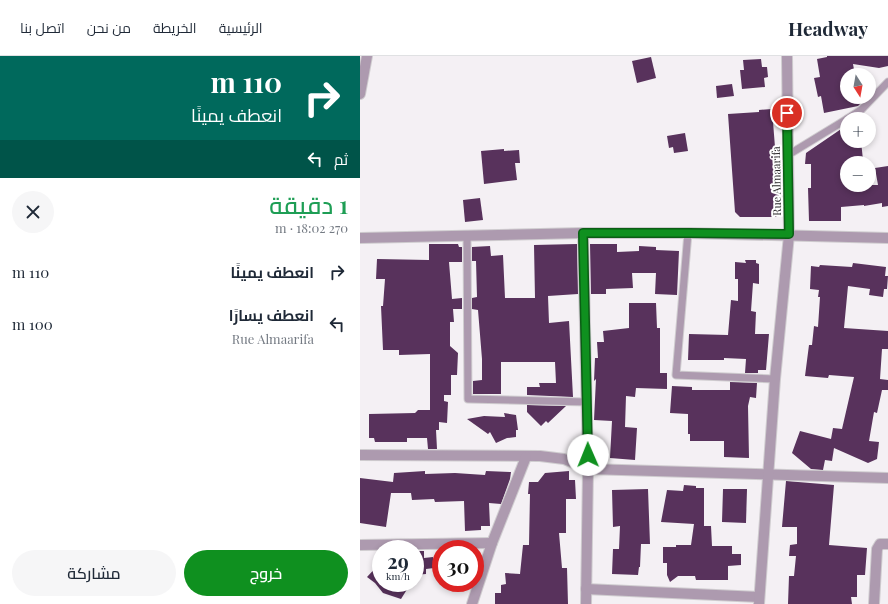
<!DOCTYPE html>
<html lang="ar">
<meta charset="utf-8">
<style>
body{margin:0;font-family:"Playfair Display",Cairo,serif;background:#f6f6f7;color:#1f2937;direction:rtl;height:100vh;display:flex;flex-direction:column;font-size:15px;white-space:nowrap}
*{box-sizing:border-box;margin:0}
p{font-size:13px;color:#747a83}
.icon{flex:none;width:22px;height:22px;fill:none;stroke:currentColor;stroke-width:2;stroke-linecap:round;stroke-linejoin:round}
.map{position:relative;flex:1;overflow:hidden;direction:ltr}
.details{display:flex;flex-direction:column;background:#fff;width:360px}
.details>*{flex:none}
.top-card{background:#00695c;color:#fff;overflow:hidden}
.needle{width:26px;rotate:169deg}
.controls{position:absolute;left:480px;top:12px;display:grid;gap:8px}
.controls a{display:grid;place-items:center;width:36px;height:36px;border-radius:50%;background:#fff;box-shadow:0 2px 6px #0003;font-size:20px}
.speed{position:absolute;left:12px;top:484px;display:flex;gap:8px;font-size:20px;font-weight:700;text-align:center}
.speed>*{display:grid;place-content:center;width:52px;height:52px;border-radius:50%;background:#fff;box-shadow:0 2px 6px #0003;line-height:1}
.speed small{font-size:10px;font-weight:400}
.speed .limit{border:6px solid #d22;background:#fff;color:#111}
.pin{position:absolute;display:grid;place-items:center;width:34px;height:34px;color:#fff;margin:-17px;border:2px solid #fff;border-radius:50%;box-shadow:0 1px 4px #0007}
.me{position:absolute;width:44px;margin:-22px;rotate:359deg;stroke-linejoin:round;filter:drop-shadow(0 0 3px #0008)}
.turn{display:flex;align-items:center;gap:14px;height:84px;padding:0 12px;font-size:18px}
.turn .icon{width:52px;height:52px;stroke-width:2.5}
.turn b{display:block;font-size:28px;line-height:34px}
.then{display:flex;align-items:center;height:38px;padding:0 12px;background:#0003;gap:8px;font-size:15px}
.round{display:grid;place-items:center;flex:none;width:42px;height:42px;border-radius:21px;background:#f6f6f7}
.head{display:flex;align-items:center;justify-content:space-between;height:68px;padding:0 12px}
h1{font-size:24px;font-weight:600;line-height:30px;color:#1e9e55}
.primary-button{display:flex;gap:8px;margin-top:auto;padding:8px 12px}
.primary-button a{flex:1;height:46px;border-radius:24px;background:#0f901f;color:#fff;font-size:16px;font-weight:600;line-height:46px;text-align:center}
.primary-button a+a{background:#f6f6f7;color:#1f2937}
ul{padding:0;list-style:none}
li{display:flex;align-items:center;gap:12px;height:52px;padding:0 12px}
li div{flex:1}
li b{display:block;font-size:15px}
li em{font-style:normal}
header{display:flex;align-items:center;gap:24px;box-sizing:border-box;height:56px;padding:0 20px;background:#fff;border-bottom:1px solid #e0e1e3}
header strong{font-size:19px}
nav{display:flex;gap:22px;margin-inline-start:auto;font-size:14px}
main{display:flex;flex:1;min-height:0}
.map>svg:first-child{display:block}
</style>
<header>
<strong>Headway</strong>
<nav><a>الرئيسية</a><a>الخريطة</a><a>من نحن</a><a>اتصل بنا</a></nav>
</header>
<main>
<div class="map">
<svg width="528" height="548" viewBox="0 0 528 548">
<rect width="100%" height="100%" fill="#f4f0f4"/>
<!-- building -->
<g fill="#58325c">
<polygon points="467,0 528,0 528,10 519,12 493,8 495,19 486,19 487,41 507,41 498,50 464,57 461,40 458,41 454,22 460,21 457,3 467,1"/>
<polygon points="291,1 296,22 277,27 272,5"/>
<polygon points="401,3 402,11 407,11 408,21 404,22 405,31 382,33 380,14 384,14 383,4"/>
<polygon points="372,28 374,40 357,42 356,30"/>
<polygon points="412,53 416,104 418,104 420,137 419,137 420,156 416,161 380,161 375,156 368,58 399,56 399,54"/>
<polygon points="487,69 487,85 501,85 503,104 487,104 487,129 518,129 515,112 528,110 528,150 522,151 522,147 504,150 504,149 481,151 481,165 449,165 448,132 451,132 451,108 445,108 446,97"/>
<polygon points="325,77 328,95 314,97 313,91 309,92 307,80"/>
<polygon points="144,93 144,95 159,94 160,107 155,107 157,124 124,128 121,95"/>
<polygon points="120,142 123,164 105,166 103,144"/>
<polygon points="69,188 98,188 99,191 102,191 102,206 89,206 92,243 102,242 102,253 93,253 94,266 90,266 90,290 98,297 97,319 91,319 91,339 84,339 84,345 88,346 87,367 79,366 79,374 76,374 77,393 68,393 67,382 47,382 47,386 15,386 14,382 9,382 9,358 55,357 58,354 70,354 70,298 39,299 39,294 23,294 21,250 23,250 25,223 16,223 17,203 69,204"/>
<polygon points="217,188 218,238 188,240 189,267 209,265 213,341 167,339 167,331 180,331 179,327 196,327 195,306 141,306 141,338 113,338 113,325 122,324 122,303 118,254 112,253 112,242 117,241 116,205 112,205 112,191 130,190 131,200 143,199 145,242 175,242 174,189"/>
<polygon points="230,188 257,188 257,196 279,195 279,190 296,191 296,194 319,195 317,239 295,238 296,217 272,217 273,232 246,233 246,238 231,238"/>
<polygon points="385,204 396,204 396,207 399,208 399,228 393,227 391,255 396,256 395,278 409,278 406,314 398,314 398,317 385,317 386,303 364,302 364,304 328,304 329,278 368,279 371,244 378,245 378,223 375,223 375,206 386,207"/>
<polygon points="493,207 526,211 525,220 528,220 527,233 524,233 523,241 509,239 510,233 488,230 484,272 528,275 528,293 522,293 520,323 528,324 528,334 522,334 517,357 514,356 509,385 519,386 517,403 508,407 474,392 472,405 465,404 463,414 451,413 432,397 440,375 471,383 473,372 482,373 494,321 469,319 468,322 445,320 449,289 452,289 454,270 458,271 460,241 458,241 459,234 450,233 451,210 459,211 460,209 492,211"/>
<polygon points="269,247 296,247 297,272 300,272 300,317 307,317 307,333 276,332 275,341 266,340 265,371 277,372 275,404 250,402 252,365 234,364 236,323 234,325 235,302 238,302 237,286 244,286 243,275 269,272"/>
<polygon points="370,326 397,327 396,342 390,341 388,350 389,402 364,401 364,385 330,385 330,378 328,378 328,358 310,357 312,330 332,331 332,334 370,334"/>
<polygon points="167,349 206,350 188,367 186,365 181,370 167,356"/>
<polygon points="144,357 156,359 158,374 156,374 156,381 147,382 136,387 130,376 128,378 107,363 124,360 145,361"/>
<polygon points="65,415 65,418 95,417 125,419 126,415 151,416 150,423 141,448 129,447 130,470 121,470 121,474 105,475 104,445 75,446 74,443 52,444 51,437 31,437 26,471 0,467 0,422 33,426 34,417"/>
<polygon points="209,415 209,424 215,424 216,443 206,443 206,477 199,477 202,512 207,512 208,548 135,548 135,537 141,537 141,529 146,528 145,517 160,518 163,489 169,489 170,438 168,438 169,426 178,426 185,417"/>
<polygon points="426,425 474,429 469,489 507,492 505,519 497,519 497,541 491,541 492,548 428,548 429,520 434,520 436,500 429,500 430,489 437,488 437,471 422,471"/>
<polygon points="324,429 336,430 336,432 344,432 344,470 351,470 352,490 372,490 372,498 381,498 381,509 368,510 368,524 336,524 335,520 318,520 310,526 307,519 307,507 303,507 303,491 316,491 316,489 331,489 334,468 301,466 307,434 323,435"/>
<polygon points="288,433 290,488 281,488 280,511 279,511 278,519 252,518 253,493 259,493 260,470 253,471 252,434"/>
<polygon points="363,433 387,433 386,467 362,466"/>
<polygon points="55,495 64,495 64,502 73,501 74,512 66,513 66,518 55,519"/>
<polygon points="21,506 21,527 51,527 41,543 23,537 15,527 7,521"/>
</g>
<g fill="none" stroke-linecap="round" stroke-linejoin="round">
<!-- service casing -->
<g stroke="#cfcccf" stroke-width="9">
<g id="service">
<polyline points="487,63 501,54 528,26"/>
<polyline points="428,99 487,63"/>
<polyline points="328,177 316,319 415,323"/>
<polyline points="107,179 108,343 227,346"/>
</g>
</g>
<!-- minor casing -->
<g stroke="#cfcccf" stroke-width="12">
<g id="minor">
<polyline points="0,38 7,0"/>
<polyline points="223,177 228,413 226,548"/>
<polyline points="0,182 223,177 328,177 528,182"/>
<polyline points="0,399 180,400 204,403 228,413 528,422"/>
<polyline points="0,489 132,487"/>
<polyline points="226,533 399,541"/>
<polyline points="112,548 132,487 166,401"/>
<polyline points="399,548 415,323 429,179 427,0"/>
<polyline points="514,548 517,493 520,488 528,488"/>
</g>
</g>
<!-- service -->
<use href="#service" stroke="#ad9aaf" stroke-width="7"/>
<!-- minor -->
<use href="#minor" stroke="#ad9aaf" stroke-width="10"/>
</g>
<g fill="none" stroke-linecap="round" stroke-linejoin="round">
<!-- route casing -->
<g stroke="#0a5e14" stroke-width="10">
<polyline id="route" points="228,399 223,177 328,177 429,178 427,57"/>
</g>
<!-- route -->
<use href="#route" stroke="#0f901f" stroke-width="7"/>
</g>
<g text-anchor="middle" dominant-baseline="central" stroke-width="4" stroke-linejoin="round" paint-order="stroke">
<!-- street labels -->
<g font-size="11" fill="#292729" stroke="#fff">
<text transform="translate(416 125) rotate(-91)">Rue Almaarifa</text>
</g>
</g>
</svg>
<div class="controls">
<a><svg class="needle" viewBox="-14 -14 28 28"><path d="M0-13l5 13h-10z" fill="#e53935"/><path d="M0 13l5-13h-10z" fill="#747a83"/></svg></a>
<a>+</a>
<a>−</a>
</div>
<div class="speed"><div>29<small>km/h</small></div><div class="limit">30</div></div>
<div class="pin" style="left:427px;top:57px;background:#d93025"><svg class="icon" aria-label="arrive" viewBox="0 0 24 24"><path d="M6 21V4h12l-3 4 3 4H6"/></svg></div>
<svg class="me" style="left:228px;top:399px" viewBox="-20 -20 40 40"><circle r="19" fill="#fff"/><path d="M0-13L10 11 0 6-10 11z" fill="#0f901f"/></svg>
</div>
<section class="details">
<div class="top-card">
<div class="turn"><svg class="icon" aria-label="right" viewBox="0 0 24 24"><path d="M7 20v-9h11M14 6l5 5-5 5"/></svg><div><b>110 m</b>انعطف يمينًا</div></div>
<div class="then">ثم<svg class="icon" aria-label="left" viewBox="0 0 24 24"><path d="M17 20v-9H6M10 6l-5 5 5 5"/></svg></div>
</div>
<div class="head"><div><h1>1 دقيقة</h1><p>270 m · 18:02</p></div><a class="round"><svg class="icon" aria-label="close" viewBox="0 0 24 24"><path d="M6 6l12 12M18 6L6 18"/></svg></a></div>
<ul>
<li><svg class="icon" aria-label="right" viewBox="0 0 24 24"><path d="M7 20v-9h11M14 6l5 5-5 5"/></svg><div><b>انعطف يمينًا</b></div><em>110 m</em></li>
<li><svg class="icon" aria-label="left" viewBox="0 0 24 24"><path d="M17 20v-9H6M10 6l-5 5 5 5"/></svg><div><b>انعطف يسارًا</b><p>Rue Almaarifa</p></div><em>100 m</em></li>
</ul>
<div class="primary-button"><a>خروج</a><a>مشاركة</a></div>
</section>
</main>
